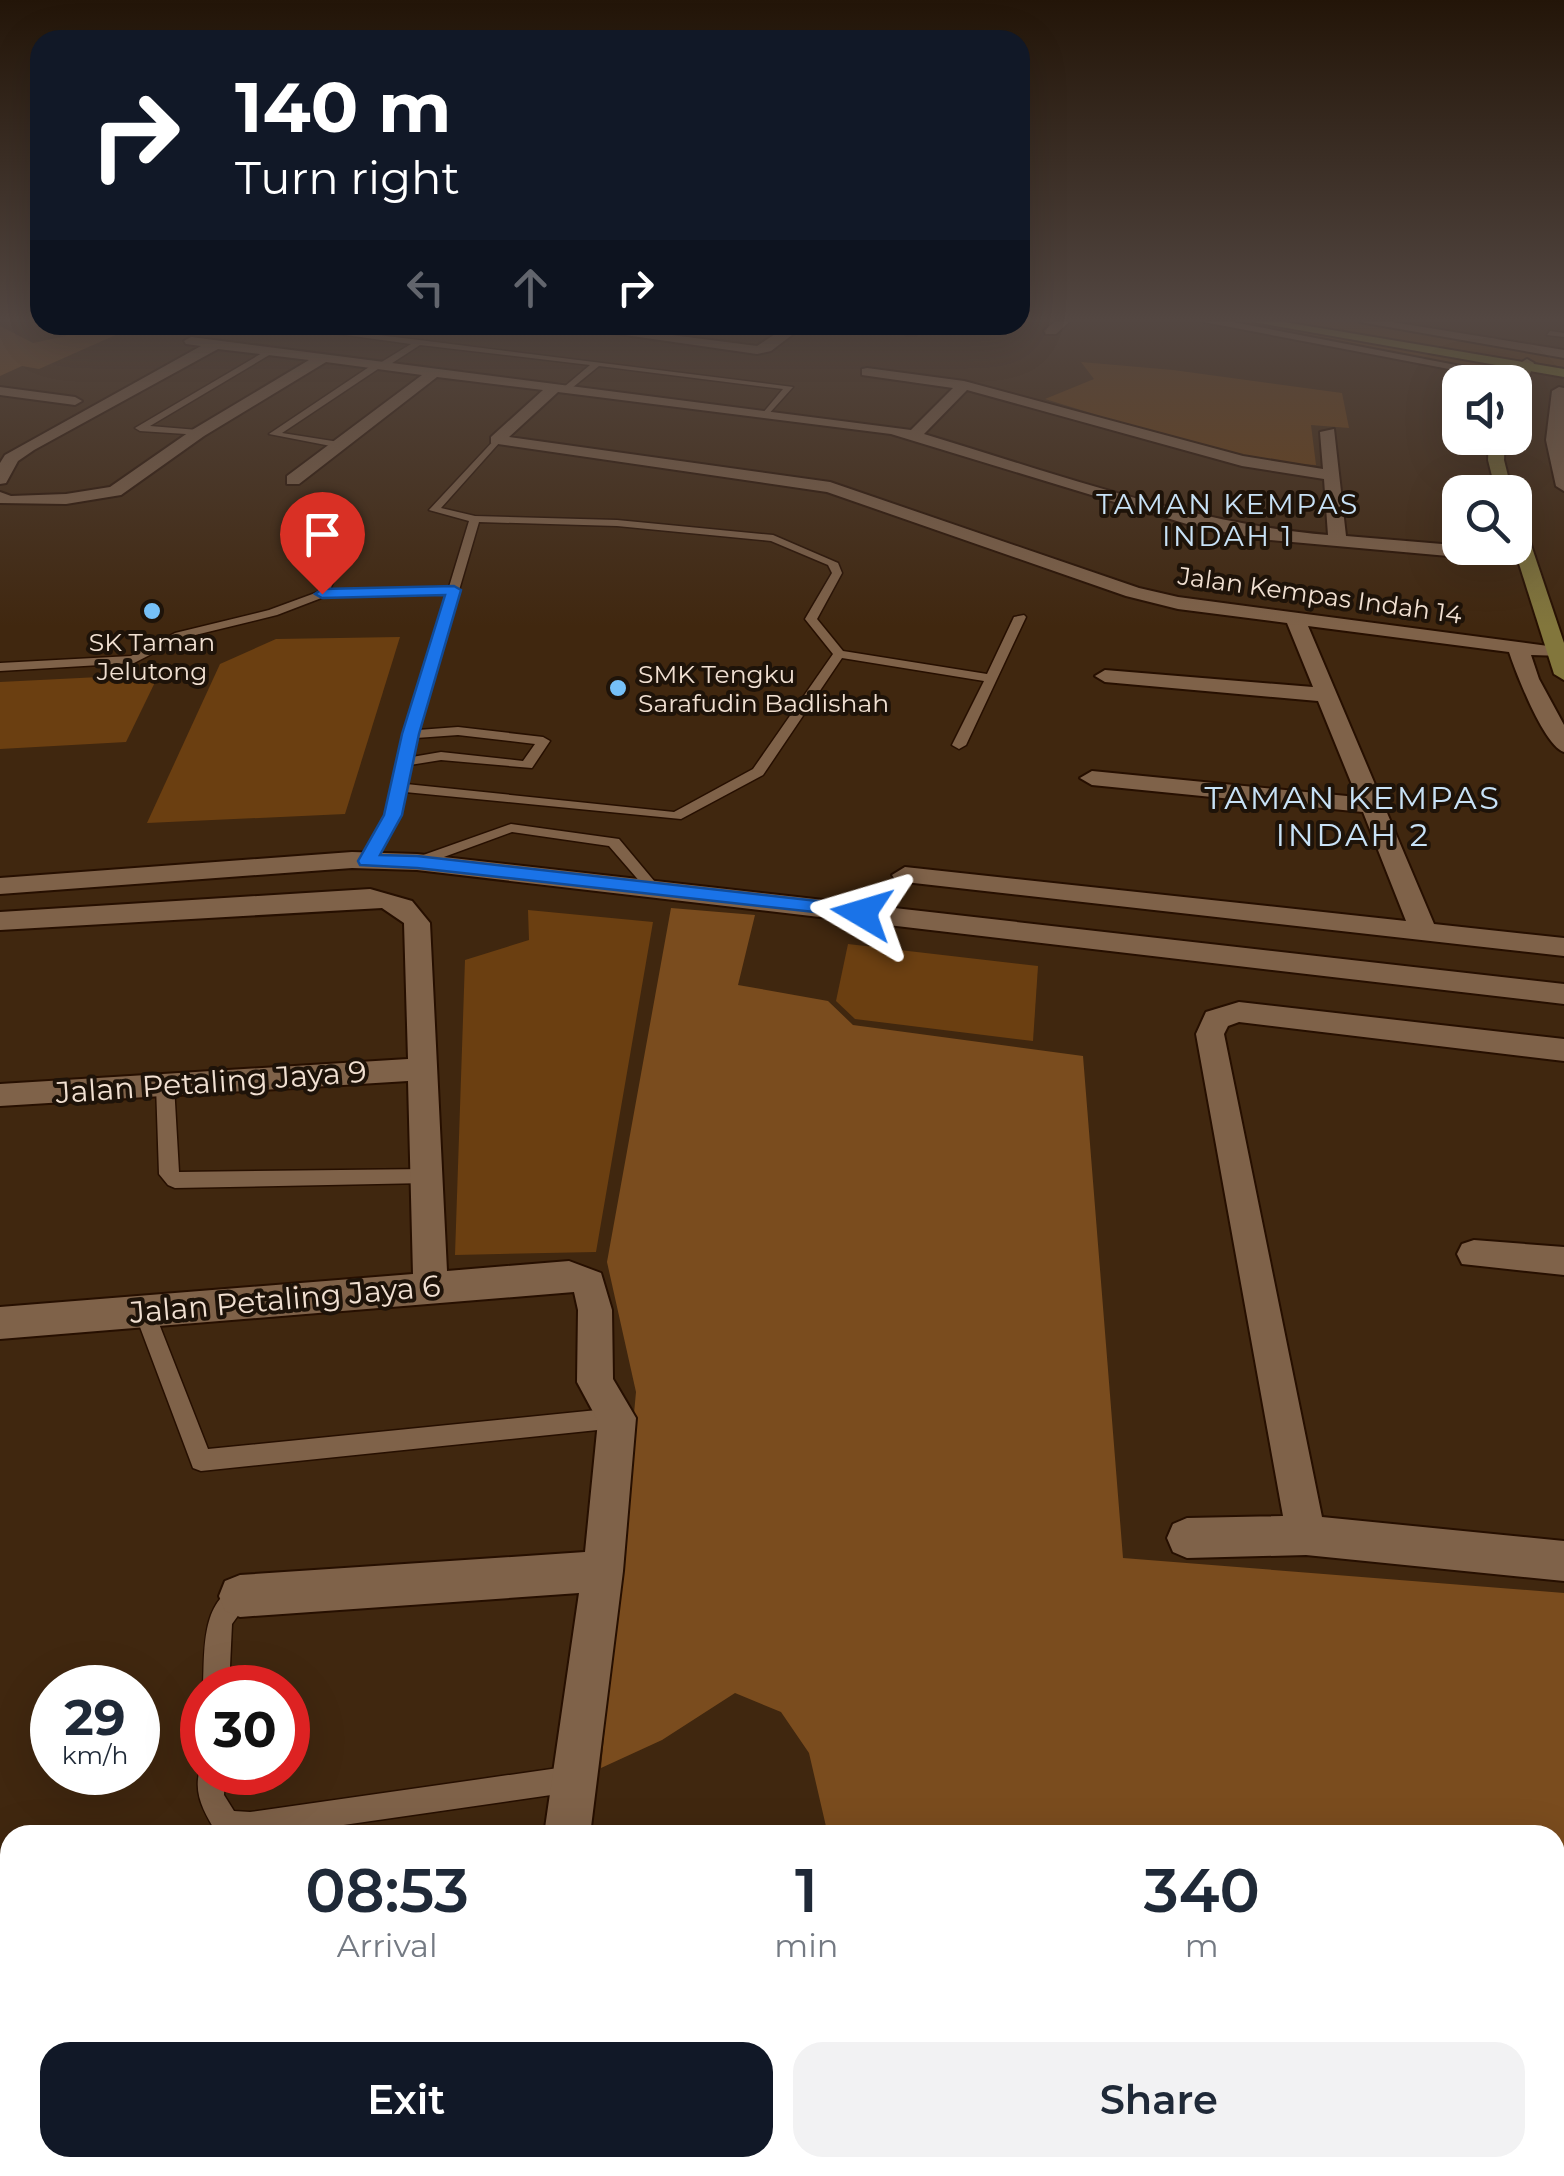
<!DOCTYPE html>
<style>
body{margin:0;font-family:Montserrat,sans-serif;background:#f2f2f3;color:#1f2937;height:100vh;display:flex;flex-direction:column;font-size:38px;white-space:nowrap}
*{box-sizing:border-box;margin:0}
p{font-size:32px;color:#747a83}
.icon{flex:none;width:55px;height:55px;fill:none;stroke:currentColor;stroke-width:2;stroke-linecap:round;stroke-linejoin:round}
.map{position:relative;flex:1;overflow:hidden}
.sheet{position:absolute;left:0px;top:1825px;width:1565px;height:352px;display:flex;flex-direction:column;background:#fff;border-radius:30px 30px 0 0;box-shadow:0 10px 40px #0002}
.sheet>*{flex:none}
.banner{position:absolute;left:30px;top:30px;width:1000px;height:305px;border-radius:30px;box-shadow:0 10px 40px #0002;background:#111827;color:#fff;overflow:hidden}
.tools{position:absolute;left:1442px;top:365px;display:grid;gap:20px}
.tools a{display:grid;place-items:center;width:90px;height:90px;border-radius:20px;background:#fff;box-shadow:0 10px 40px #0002;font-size:50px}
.speed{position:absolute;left:30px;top:1665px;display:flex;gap:20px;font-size:50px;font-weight:700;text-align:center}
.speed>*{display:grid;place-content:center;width:130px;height:130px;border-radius:50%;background:#fff;box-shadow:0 10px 40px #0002;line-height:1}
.speed small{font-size:25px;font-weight:400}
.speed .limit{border:15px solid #d22;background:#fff;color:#111}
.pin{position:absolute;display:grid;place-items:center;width:85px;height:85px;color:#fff;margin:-102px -42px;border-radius:50% 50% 50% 0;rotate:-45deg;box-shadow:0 0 10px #0007}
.pin .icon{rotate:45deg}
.me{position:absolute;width:110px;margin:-55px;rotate:277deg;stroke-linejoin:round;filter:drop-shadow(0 0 8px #0008)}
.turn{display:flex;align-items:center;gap:35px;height:210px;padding:0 40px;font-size:45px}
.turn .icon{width:130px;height:130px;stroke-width:2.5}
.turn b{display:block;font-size:70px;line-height:85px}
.lanes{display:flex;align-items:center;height:95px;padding:0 40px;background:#0003;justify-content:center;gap:50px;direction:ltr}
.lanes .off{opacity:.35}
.eta{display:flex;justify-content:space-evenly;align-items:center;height:170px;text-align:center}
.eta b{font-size:60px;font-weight:600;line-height:70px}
.cta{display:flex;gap:20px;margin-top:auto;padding:20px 40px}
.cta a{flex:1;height:115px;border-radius:30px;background:#111827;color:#fff;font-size:40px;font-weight:600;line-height:115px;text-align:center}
.cta a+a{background:#f2f2f3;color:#1f2937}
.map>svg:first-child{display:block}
</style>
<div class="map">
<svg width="1564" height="2176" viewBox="0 0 1564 2176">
<rect width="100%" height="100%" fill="#40270f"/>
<!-- green -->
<g fill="#6b3f11">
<polygon points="1212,322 1260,322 1526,368 1522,379"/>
<polygon points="1285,322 1367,322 1564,354 1564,367"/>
<path d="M1081,362L1173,370L1342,393L1349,428L1311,425L1316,465C1224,460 1133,425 1045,399L1094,379Z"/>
<polygon points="400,637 345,814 147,823 220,664 276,639"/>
<polygon points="159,674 126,742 0,749 0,682"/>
<polygon points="528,910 653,922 596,1252 455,1255 465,960 529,940"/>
<polygon points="848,944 1038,966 1033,1041 855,1019 836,1001"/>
</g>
<!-- forest -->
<g fill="#7a4c1e">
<polygon points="117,325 167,325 150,332 129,329 39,369 22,366 0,376 0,326 33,343"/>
<polygon points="671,908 755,915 738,985 828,1001 853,1025 1083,1056 1123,1558 1564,1593 1564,2176 873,2176 870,2168 1555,2168 1555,1835 828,1835 809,1753 781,1712 735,1693 662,1740 601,1768 636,1392 607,1262"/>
<polygon points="316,2168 524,2168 524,2176 314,2176"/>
</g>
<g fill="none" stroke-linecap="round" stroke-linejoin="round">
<!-- lane casing -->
<g stroke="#260f00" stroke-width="3">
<g id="lane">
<polygon points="273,325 296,325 419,340 793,387 766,417 762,414 783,389 599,366 567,392 564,387 590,365 420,345 386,367 381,367 282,433 339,442 339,446 336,447 269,434 375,363 380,363 411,344"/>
<polygon points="1550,331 1564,333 1564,337 1547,335"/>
<polygon points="269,349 276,351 150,426 198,430 201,431 201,435 140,431 135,428"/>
<path d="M497,437L500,438V442L441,508L475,516L617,520L773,535L838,563L842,573L817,619L843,651L987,674L1014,617L1024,615L1026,617L966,745L959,749L952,745L984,681L842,658L763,775L681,819L405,792L400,815L374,861L367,866L360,861L386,815L404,734L447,594L324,597L277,615L183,638L134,663L0,671V663L131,656L175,633L269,610L318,592L342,535L343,510L348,507L353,510L352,535L330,590L449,587L469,521L429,510ZM479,522L617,526L771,541L828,565L832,573L805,619L833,654L753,769L674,812L406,784L410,765L441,760L532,768L550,741L543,737L458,727L418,730ZM458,735L535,744L523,761L441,752L412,757L416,738Z"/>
<polygon points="511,824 619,839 660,888 658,891 648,891 609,846 512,832 422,865 412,865 410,862 412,859"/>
<polygon points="165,1078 174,1085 179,1172 427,1169 434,1171 436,1176 434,1181 427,1183 175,1188 168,1185 159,1174 156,1085"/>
<polygon points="144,1302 151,1305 154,1311 208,1449 617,1408 625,1411 628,1418 625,1425 617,1428 201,1471 193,1468 190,1460 134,1311 137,1305"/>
<path d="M240,1584L248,1588L252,1596L232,1624L229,1688H203C205,1651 200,1601 240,1584Z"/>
<path d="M202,1763V1772H225L224,1795L234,1811L250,1812L572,1766L581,1770L585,1779L581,1788L572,1792L274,1835H221L217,1834C203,1810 191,1791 202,1763Z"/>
<polygon points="268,2168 299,2168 299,2176 267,2176"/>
</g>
</g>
<!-- street casing -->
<g stroke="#260f00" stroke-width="4">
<g id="street">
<polygon points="1054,322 1069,322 1056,334 1046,334 1044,331"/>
<polygon points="1204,322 1233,322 1529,379 1522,383"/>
<polygon points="1360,322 1392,322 1564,350 1564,358"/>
<polygon points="556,325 594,325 757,346 789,325 805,325 771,351 757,354"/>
<polygon points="912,325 927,325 916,335 906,335 904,332"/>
<path d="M191,337L911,430L953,388L862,375V369L867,368L964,381L1243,456L1323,469L1320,432L1334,429L1346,536L1526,551L1535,557L1526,563L1259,539L1190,525L891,434L558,392L509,437L830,482L1139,588L1178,597L1563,648V656L1531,655L1539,679L1564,725V752C1544,746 1516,673 1509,652L1308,626L1434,924L1564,938V956L896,881L892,875L905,867L1406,921L1363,812L1092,785L1080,778L1092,771L1357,797L1318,701L1105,682L1095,676L1105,670L1313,687L1287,623L1178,609L1126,596L827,492L491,443V437L543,390L437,377L299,484H287V476L422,375L326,362L204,436L121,495L66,504L0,503V492L11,496L66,494L110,487L192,430L309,360L218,349L34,450L18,461L6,483L0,484V463L5,455L201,346L186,344L184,341ZM967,390L1242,466L1324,479L1328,535C1189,523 1057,474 924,434Z"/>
<polygon points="0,387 75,397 82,401 75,405 0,395"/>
<polygon points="1559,387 1564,388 1564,491 1556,486 1546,440 1552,391"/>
<polygon points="352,852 417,854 1564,984 1564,1004 417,870 352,868 0,894 0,878"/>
<polygon points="370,889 412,901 430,923 447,1271 569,1261 601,1273 612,1310 613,1379 636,1418 623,1571 590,1835 544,1835 579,1593 240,1617 225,1611 219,1596 225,1581 240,1575 585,1552 598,1421 577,1382 578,1310 574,1292 0,1339 0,1307 413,1274 408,1081 0,1106 0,1084 408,1059 404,923 382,908 0,930 0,912"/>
<polygon points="1239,1002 1564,1039 1564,1061 1239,1022 1228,1026 1224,1034 1322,1517 1564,1541 1564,1581 1306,1555 1187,1558 1173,1552 1167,1538 1173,1524 1187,1518 1283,1516 1196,1034 1206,1012"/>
<polygon points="1474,1240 1564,1247 1564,1275 1462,1264 1457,1254 1462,1244"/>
<polygon points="10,2096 10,2148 0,2149 0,2097"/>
<polygon points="27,2168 81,2168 79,2176 25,2176"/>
</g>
</g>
<!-- secondary casing -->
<g stroke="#260f00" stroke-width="4">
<g id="secondary">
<path d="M1527,359L1534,363L1522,395L1515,399C1515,385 1510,367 1527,359Z"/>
<polygon points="1489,438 1505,438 1504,460 1512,492 1496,492 1488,460"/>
<polygon points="1515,519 1524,524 1564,643 1564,680 1554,674 1514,548"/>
</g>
</g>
<!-- primary casing -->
<g stroke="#260f00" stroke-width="4">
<polygon id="primary" points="1253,322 1284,322 1564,369 1564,377"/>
</g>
<!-- lane -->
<use href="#lane" fill="#7f6249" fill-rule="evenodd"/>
<!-- street -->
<use href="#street" fill="#7f6249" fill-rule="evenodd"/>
<!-- secondary -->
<use href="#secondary" fill="#82763c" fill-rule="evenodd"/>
<!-- primary -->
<use href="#primary" fill="#858b2f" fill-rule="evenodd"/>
</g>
<!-- sky -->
<linearGradient id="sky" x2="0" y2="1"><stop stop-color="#231508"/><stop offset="0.51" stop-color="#534742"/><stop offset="1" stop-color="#534742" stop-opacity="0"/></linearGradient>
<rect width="1564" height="627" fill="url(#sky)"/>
<!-- route -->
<polygon fill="#1a73e8" stroke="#114b97" stroke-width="2.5" points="454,586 461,590 419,734 402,815 380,855 417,856 862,906 872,913 869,918 417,868 360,865 358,861 384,815 402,734 445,595 322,598 315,594 322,589"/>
<!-- markers -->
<g fill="#76c0f7" stroke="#1e1309" stroke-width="4">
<circle cx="152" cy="611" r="10"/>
<circle cx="618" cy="688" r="10"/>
</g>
<g text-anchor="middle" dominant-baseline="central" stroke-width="8" stroke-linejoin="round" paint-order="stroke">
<!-- far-street labels -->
<g font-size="25" fill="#f1e0d2" stroke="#1e1309">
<text transform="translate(1320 595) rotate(8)">Jalan Kempas Indah 14</text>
</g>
<!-- far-poi labels -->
<g font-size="25" fill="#f1e0d2" stroke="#1e1309">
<text x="152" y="642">SK Taman<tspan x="152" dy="29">Jelutong</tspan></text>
<text x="638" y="674" text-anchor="start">SMK Tengku<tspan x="638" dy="29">Sarafudin Badlishah</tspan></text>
</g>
<!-- far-neighbourhood labels -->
<g font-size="28" letter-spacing="2.5" fill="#c8e2f7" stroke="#1e1309">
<text x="1228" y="504">TAMAN KEMPAS<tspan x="1228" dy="32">INDAH 1</tspan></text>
</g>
<!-- street labels -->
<g font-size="30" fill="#f1e0d2" stroke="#1e1309">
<text transform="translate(211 1082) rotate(-4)">Jalan Petaling Jaya 9</text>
<text transform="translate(285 1299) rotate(-5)">Jalan Petaling Jaya 6</text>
</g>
<!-- neighbourhood labels -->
<g font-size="32" letter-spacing="2.5" fill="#c8e2f7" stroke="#1e1309">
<text x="1353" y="797">TAMAN KEMPAS<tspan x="1353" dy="37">INDAH 2</tspan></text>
</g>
</g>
</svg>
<div class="tools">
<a><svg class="icon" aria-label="sound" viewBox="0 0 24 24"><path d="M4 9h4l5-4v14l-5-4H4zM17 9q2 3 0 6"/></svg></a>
<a><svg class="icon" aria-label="search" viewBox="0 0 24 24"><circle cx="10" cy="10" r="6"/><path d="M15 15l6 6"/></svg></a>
</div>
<div class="speed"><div>29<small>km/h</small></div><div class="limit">30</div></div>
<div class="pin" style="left:322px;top:594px;background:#d93025"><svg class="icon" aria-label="arrive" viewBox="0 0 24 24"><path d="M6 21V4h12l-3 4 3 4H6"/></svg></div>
<svg class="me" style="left:862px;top:913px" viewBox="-20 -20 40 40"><path d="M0-17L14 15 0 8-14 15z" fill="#1a73e8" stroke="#fff" stroke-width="4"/></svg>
<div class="banner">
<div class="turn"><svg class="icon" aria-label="right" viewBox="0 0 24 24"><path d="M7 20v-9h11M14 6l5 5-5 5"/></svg><div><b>140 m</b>Turn right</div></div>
<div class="lanes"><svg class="icon off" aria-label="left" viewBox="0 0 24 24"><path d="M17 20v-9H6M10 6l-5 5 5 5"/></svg><svg class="icon off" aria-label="ahead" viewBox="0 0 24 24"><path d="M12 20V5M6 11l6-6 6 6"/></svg><svg class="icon" aria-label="right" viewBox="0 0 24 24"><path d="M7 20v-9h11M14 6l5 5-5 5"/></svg></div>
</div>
<section class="sheet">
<div class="eta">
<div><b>08:53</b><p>Arrival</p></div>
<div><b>1</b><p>min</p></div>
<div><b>340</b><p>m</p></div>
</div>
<div class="cta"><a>Exit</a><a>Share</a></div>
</section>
</div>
